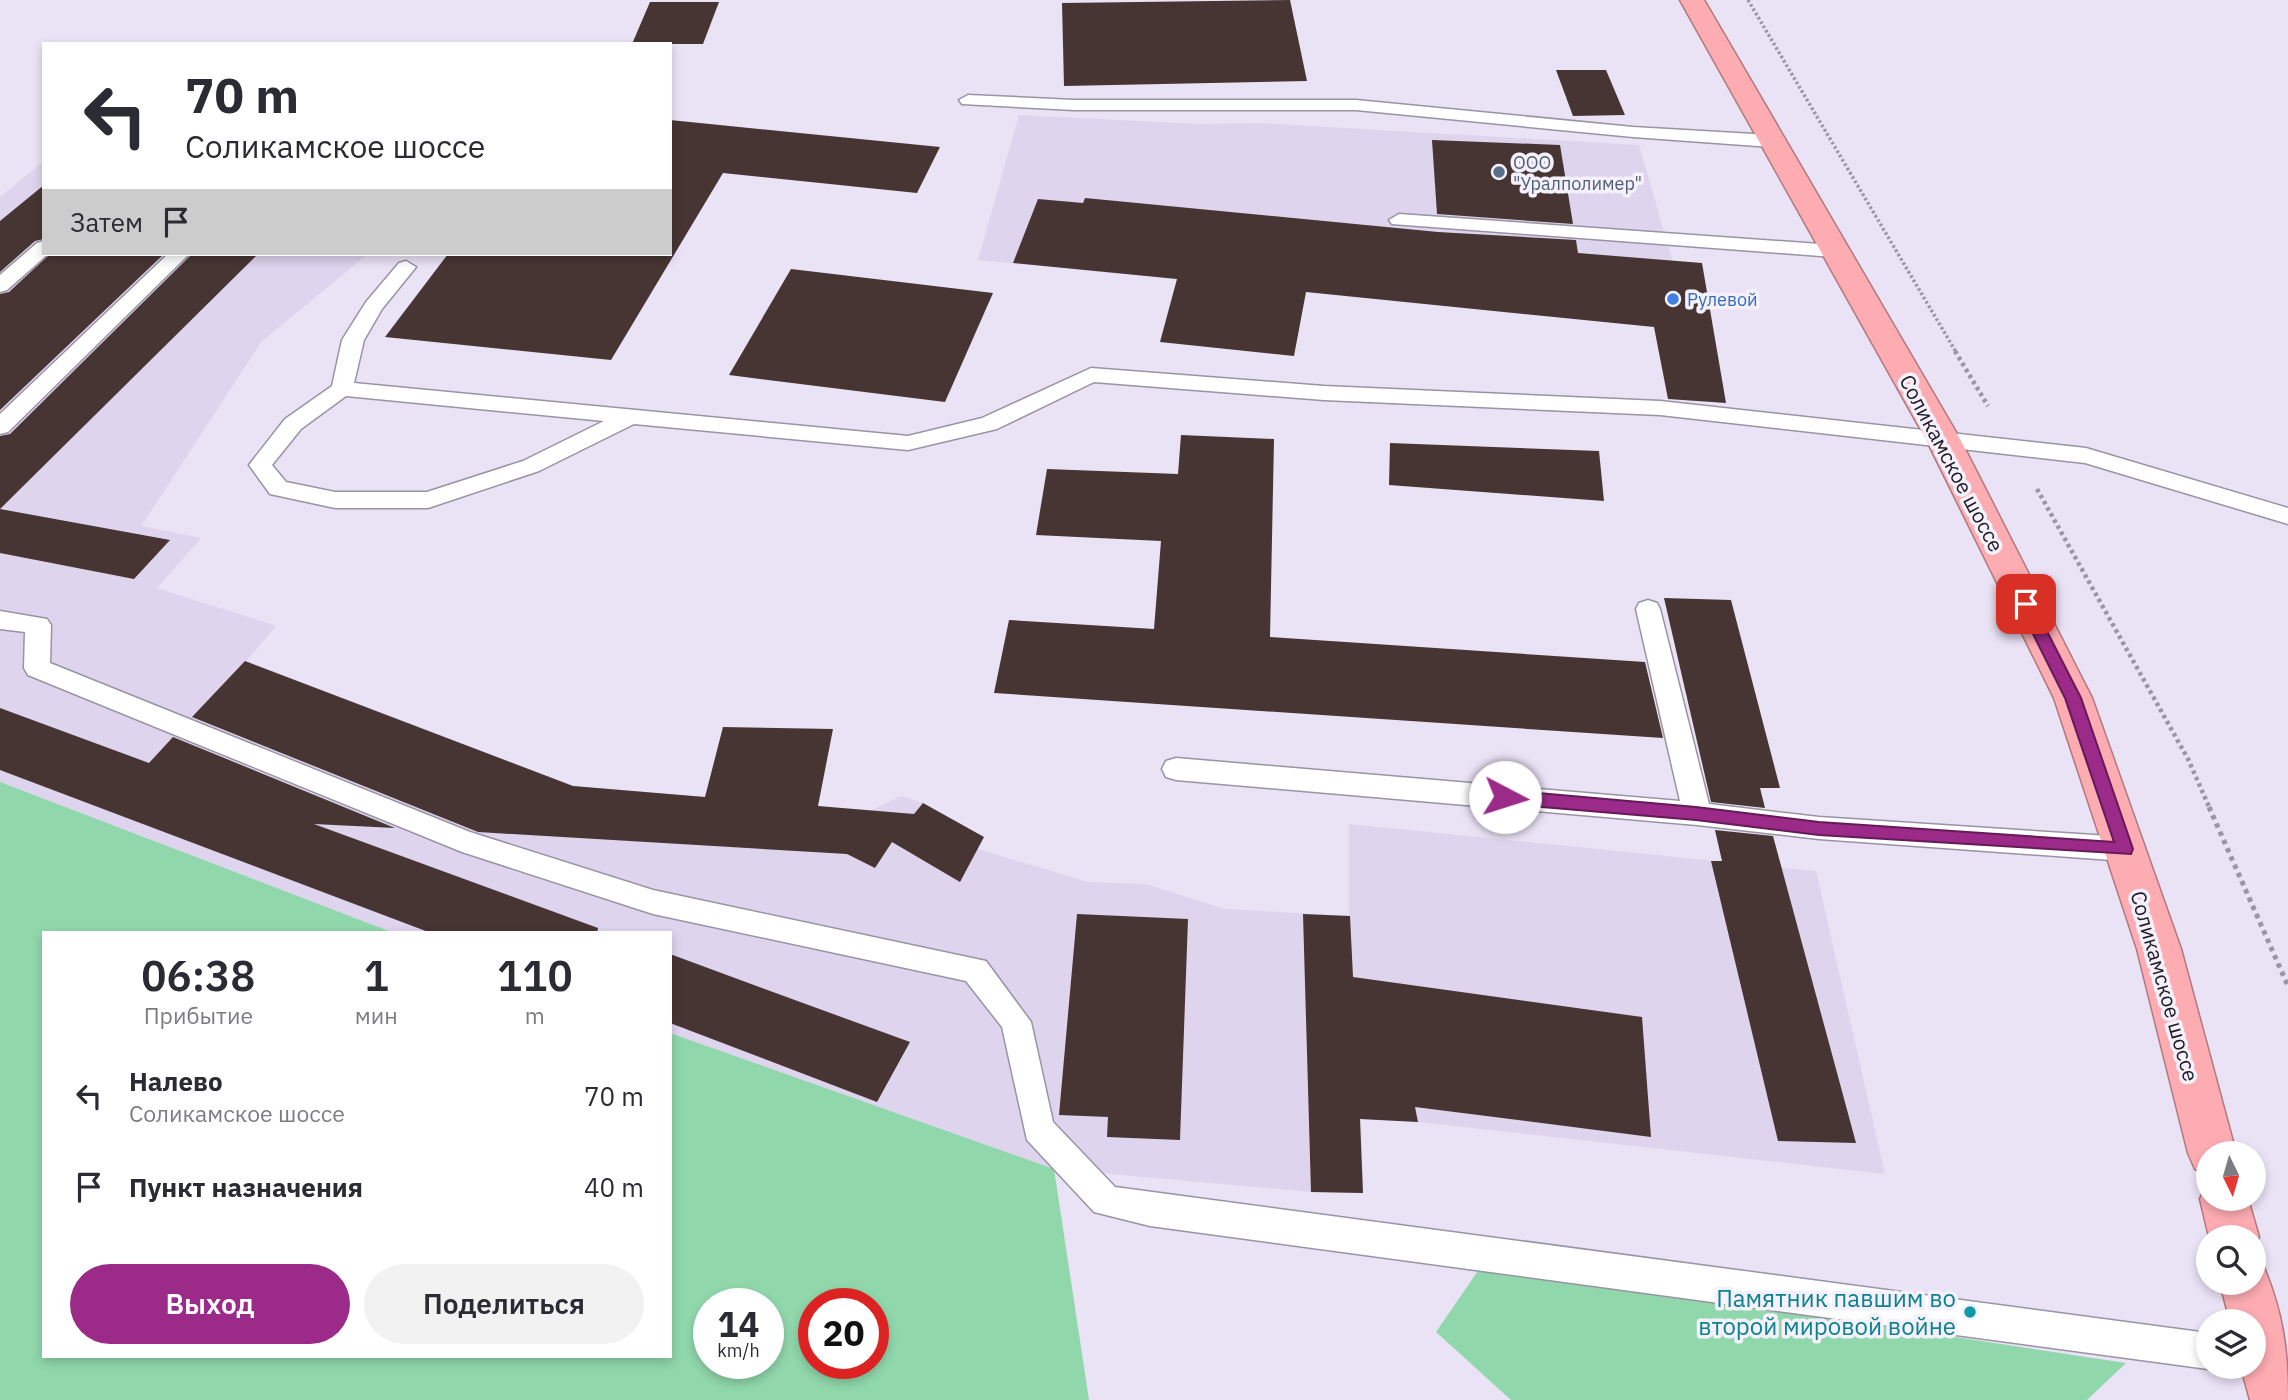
<!DOCTYPE html>
<html lang="ru">
<meta charset="utf-8">
<style>
body{margin:0;font-family:"IBM Plex Sans",sans-serif;background:#f2f2f3;color:#2b2b33;height:100vh;display:flex;flex-direction:column;font-size:26px;white-space:nowrap}
*{box-sizing:border-box;margin:0}
p{font-size:23px;color:#7c7c81}
.icon{flex:none;width:38px;height:38px;fill:none;stroke:currentColor;stroke-width:2;stroke-linecap:round;stroke-linejoin:round}
.map{position:relative;flex:1;overflow:hidden}
.drawer{position:absolute;left:42px;top:931px;width:630px;height:427px;display:flex;flex-direction:column;background:#fff;border-radius:0px;box-shadow:0 4px 10px #0003}
.drawer>*{flex:none}
.guide{position:absolute;left:42px;top:42px;width:630px;height:214px;border-radius:0px;box-shadow:0 4px 10px #0003;background:#fff;color:#2b2b33;overflow:hidden}
.needle{width:46px;rotate:175deg}
.buttons{position:absolute;left:2196px;top:1141px;display:grid;gap:14px}
.buttons a{display:grid;place-items:center;width:70px;height:70px;border-radius:50%;background:#fff;box-shadow:0 4px 10px #0003;font-size:35px}
.speed{position:absolute;left:693px;top:1288px;display:flex;gap:14px;font-size:35px;font-weight:700;text-align:center}
.speed>*{display:grid;place-content:center;width:91px;height:91px;border-radius:50%;background:#fff;box-shadow:0 4px 10px #0003;line-height:1}
.speed small{font-size:18px;font-weight:400}
.speed .limit{border:10px solid #d22;background:#fff;color:#111}
.pin{position:absolute;display:grid;place-items:center;width:60px;height:60px;color:#fff;margin:-30px;border-radius:14px;box-shadow:0 4px 10px #0006}
.me{position:absolute;width:77px;margin:-38px;rotate:95deg;stroke-linejoin:round;filter:drop-shadow(0 0 5px #0008)}
.turn{display:flex;align-items:center;gap:24px;height:147px;padding:0 28px;font-size:32px}
.turn .icon{width:91px;height:91px;stroke-width:2.5}
.turn b{display:block;font-size:49px;line-height:60px}
.then{display:flex;align-items:center;height:66px;padding:0 28px;background:#0003;gap:14px;font-size:26px}
.eta{display:flex;justify-content:space-evenly;align-items:center;height:119px;text-align:center}
.eta b{font-size:42px;font-weight:600;line-height:49px}
.primary-button{display:flex;gap:14px;margin-top:auto;padding:14px 28px}
.primary-button a{flex:1;height:80px;border-radius:42px;background:#9b2a88;color:#fff;font-size:28px;font-weight:600;line-height:80px;text-align:center}
.primary-button a+a{background:#f2f2f3;color:#2b2b33}
ul{padding:0;list-style:none}
li{display:flex;align-items:center;gap:21px;height:91px;padding:0 28px}
li div{flex:1}
li b{display:block;font-size:26px}
li em{font-style:normal}
.map>svg:first-child{display:block}
</style>
<div class="map">
<svg width="2288" height="1400" viewBox="0 0 2288 1400">
<rect width="100%" height="100%" fill="#eae2f5"/>
<!-- built -->
<g fill="#ded4ee">
<polygon points="1019,115 1201,124 1259,123 1639,145 1692,329 978,260"/>
<polygon points="44,161 44,254 368,254 262,341 141,526 201,538 157,588 276,626 246,661 573,786 870,811 901,796 923,803 984,837 978,849 1088,882 1145,884 1225,909 1349,916 1349,824 1816,871 1885,1174 1418,1122 1361,1119 1363,1193 1311,1192 1054,1169 670,1033 670,933 394,933 0,782 0,197"/>
</g>
<!-- green -->
<g fill="#90d7ac" fill-rule="evenodd">
<path d="M0,782L394,933H44V1356H670V1033L1054,1169L1089,1400H0ZM709,1304H768V1363H709ZM814,1304H873V1363H814Z"/>
<polygon points="1482,1265 2126,1363 2087,1400 1511,1400 1436,1332"/>
</g>
<!-- building -->
<g fill="#473533">
<polygon points="1290,0 1307,81 1064,86 1062,3"/>
<polygon points="650,2 719,2 703,44 632,44"/>
<polygon points="1556,70 1606,70 1625,115 1573,116"/>
<polygon points="670,120 940,147 917,193 723,173 611,360 385,337 448,254 670,254"/>
<polygon points="1432,140 1560,145 1573,224 1437,214"/>
<polygon points="44,185 44,239 35,241 0,272 0,221"/>
<polygon points="1085,198 1438,232 1576,240 1578,253 1702,263 1726,403 1668,399 1654,327 1306,292 1294,356 1160,342 1177,279 1013,263 1038,199 1083,203"/>
<polygon points="50,254 164,254 0,410 0,294 9,292"/>
<polygon points="192,254 258,254 0,509 170,540 134,579 0,553 0,436 10,434"/>
<polygon points="791,269 993,293 945,402 729,375"/>
<polygon points="1181,435 1274,439 1270,637 1645,662 1663,738 994,693 1009,620 1154,629 1161,541 1036,535 1047,469 1178,474"/>
<polygon points="1390,443 1599,451 1604,501 1389,485"/>
<polygon points="1664,598 1731,600 1780,788 1760,788 1765,808 1711,802"/>
<polygon points="245,661 573,786 705,797 723,727 833,729 818,806 914,814 923,803 984,837 960,882 892,842 875,868 847,854 478,832 192,717"/>
<polygon points="0,708 149,763 173,737 395,828 314,824 598,928 597,933 431,933 0,770"/>
<polygon points="1715,830 1773,836 1856,1143 1778,1141 1711,861 1722,861"/>
<polygon points="1077,914 1188,919 1180,1140 1107,1137 1108,1117 1059,1115"/>
<polygon points="1303,914 1350,916 1353,977 1642,1017 1651,1137 1415,1107 1418,1122 1360,1119 1363,1193 1311,1192"/>
<polygon points="670,954 803,1003 910,1042 877,1102 670,1023"/>
</g>
<g fill="none" stroke-linecap="round" stroke-linejoin="round">
<!-- lane casing -->
<g stroke="#9993a4" stroke-width="3">
<g id="lane">
<polygon points="968,95 1074,100 1356,100 1633,127 1771,135 1780,141 1771,147 1633,137 1356,110 1074,110 962,104 959,100"/>
<polygon points="1399,214 1834,245 1844,251 1834,257 1392,224 1389,220"/>
<polygon points="44,241 44,254 48,254 7,290 0,292 0,275 37,243"/>
<polygon points="168,254 189,254 8,432 0,434 0,414"/>
<path d="M406,261L416,267L382,309L364,340L354,383L908,436L982,418L1091,368L1324,386L1660,401L2086,448L2288,508V524L2085,463L1660,415L1324,400L1094,382L997,429L908,450L634,424L539,471L428,508H335L270,494L249,465L285,419L332,386L342,340L366,302L399,263ZM346,396L604,421L523,461L427,492H335L286,482L272,465L301,429Z"/>
<polygon points="1648,600 1657,603 1660,609 1709,804 1819,817 2125,837 2135,841 2139,849 2135,857 2125,861 1819,839 1697,825 1176,780 1166,777 1162,769 1166,761 1176,758 1680,801 1636,609 1639,603"/>
<polygon points="0,611 47,619 51,625 50,663 470,832 653,890 986,961 1031,1022 1053,1122 1115,1187 2208,1333 2208,1367 2213,1367 2208,1369 1150,1226 1094,1212 1027,1140 1002,1027 966,981 653,914 462,852 28,675 24,668 25,632 0,629"/>
</g>
</g>
<!-- highway casing -->
<g stroke="#ae797f" stroke-width="3">
<g id="highway">
<polygon points="1680,0 1704,0 1960,439 2092,698 2181,949 2236,1153 2208,1153 2208,1174 2195,1169 2188,1153 2137,949 2054,698 1926,439"/>
<polygon points="2208,1182 2208,1199 2248,1199 2259,1237 2254,1248 2254,1237 2209,1237 2200,1199"/>
<path d="M2254,1262L2263,1265C2283,1313 2288,1349 2288,1400H2250L2241,1367H2254V1321H2230L2220,1283H2254Z"/>
</g>
</g>
<!-- path-far2 -->
<polyline stroke="#9a95a2" stroke-width="3.5" stroke-dasharray="2.5 2.5" stroke-linecap="butt" points="1748,0 1956,352"/>
<!-- path-far1 -->
<g stroke="#9a95a2" stroke-width="4.5" stroke-dasharray="3.5 3.5" stroke-linecap="butt">
<polyline points="1955,351 1988,406"/>
<polyline points="2037,489 2188,759 2210,809"/>
</g>
<!-- path -->
<polyline stroke="#9a95a2" stroke-width="5" stroke-dasharray="4.5 4.5" stroke-linecap="butt" points="2209,807 2288,986"/>
<!-- lane -->
<use href="#lane" fill="#fff" fill-rule="evenodd"/>
<!-- highway -->
<use href="#highway" fill="#fdacb2" fill-rule="evenodd"/>
</g>
<!-- route -->
<polygon fill="#9b2a88" stroke="#651b58" stroke-width="2" points="2026,598 2033,604 2081,698 2133,849 2131,854 1819,835 1696,820 1505,804 1496,797 1505,790 1696,807 1819,822 2114,842 2065,698 2018,604"/>
<!-- markers -->
<circle fill="#5c6f8a" stroke="#f5f1fc" stroke-width="2.5" cx="1499" cy="172" r="7"/>
<circle fill="#3f7fe0" stroke="#f5f1fc" stroke-width="2.5" cx="1673" cy="299" r="7"/>
<circle fill="#0f9aa8" stroke="#f5f1fc" stroke-width="2.5" cx="1970" cy="1312" r="7"/>
<g text-anchor="middle" dominant-baseline="central" stroke-width="7" stroke-linejoin="round" paint-order="stroke">
<!-- far-service labels -->
<g font-size="18" fill="#4e5e75" stroke="#f5f1fc" text-anchor="start">
<text x="1513" y="162">OOO<tspan x="1513" dy="21">"Уралполимер"</tspan></text>
</g>
<!-- far-shop labels -->
<g font-size="18" fill="#366cbe" stroke="#f5f1fc" text-anchor="start">
<text x="1687" y="299">Рулевой</text>
</g>
<!-- street labels -->
<g font-size="21" fill="#1c1a20" stroke="#f5f1fc">
<text transform="translate(1952 463) rotate(62)">Соликамское шоссе</text>
<text transform="translate(2165 986) rotate(74)">Соликамское шоссе</text>
</g>
<!-- near-culture labels -->
<g font-size="24" fill="#0d838f" stroke="#f5f1fc" text-anchor="end">
<text x="1956" y="1298">Памятник павшим во<tspan x="1956" dy="28">второй мировой войне</tspan></text>
</g>
</g>
</svg>
<div class="buttons">
<a><svg class="needle" viewBox="-14 -14 28 28"><path d="M0-13l5 13h-10z" fill="#e53935"/><path d="M0 13l5-13h-10z" fill="#7c7c81"/></svg></a>
<a><svg class="icon" aria-label="search" viewBox="0 0 24 24"><circle cx="10" cy="10" r="6"/><path d="M15 15l6 6"/></svg></a>
<a><svg class="icon" aria-label="layers" viewBox="0 0 24 24"><path d="M12 4l9 5-9 5-9-5zM3 14l9 5 9-5"/></svg></a>
</div>
<div class="speed"><div>14<small>km/h</small></div><div class="limit">20</div></div>
<div class="pin" style="left:2026px;top:604px;background:#d93025"><svg class="icon" aria-label="arrive" viewBox="0 0 24 24"><path d="M6 21V4h12l-3 4 3 4H6"/></svg></div>
<svg class="me" style="left:1505px;top:797px" viewBox="-20 -20 40 40"><circle r="19" fill="#fff"/><path d="M0-13L10 11 0 6-10 11z" fill="#9b2a88"/></svg>
<div class="guide">
<div class="turn"><svg class="icon" aria-label="left" viewBox="0 0 24 24"><path d="M17 20v-9H6M10 6l-5 5 5 5"/></svg><div><b>70 m</b>Соликамское шоссе</div></div>
<div class="then">Затем<svg class="icon" aria-label="arrive" viewBox="0 0 24 24"><path d="M6 21V4h12l-3 4 3 4H6"/></svg></div>
</div>
<section class="drawer">
<div class="eta">
<div><b>06:38</b><p>Прибытие</p></div>
<div><b>1</b><p>мин</p></div>
<div><b>110</b><p>m</p></div>
</div>
<ul>
<li><svg class="icon" aria-label="left" viewBox="0 0 24 24"><path d="M17 20v-9H6M10 6l-5 5 5 5"/></svg><div><b>Налево</b><p>Соликамское шоссе</p></div><em>70 m</em></li>
<li><svg class="icon" aria-label="arrive" viewBox="0 0 24 24"><path d="M6 21V4h12l-3 4 3 4H6"/></svg><div><b>Пункт назначения</b></div><em>40 m</em></li>
</ul>
<div class="primary-button"><a>Выход</a><a>Поделиться</a></div>
</section>
</div>
